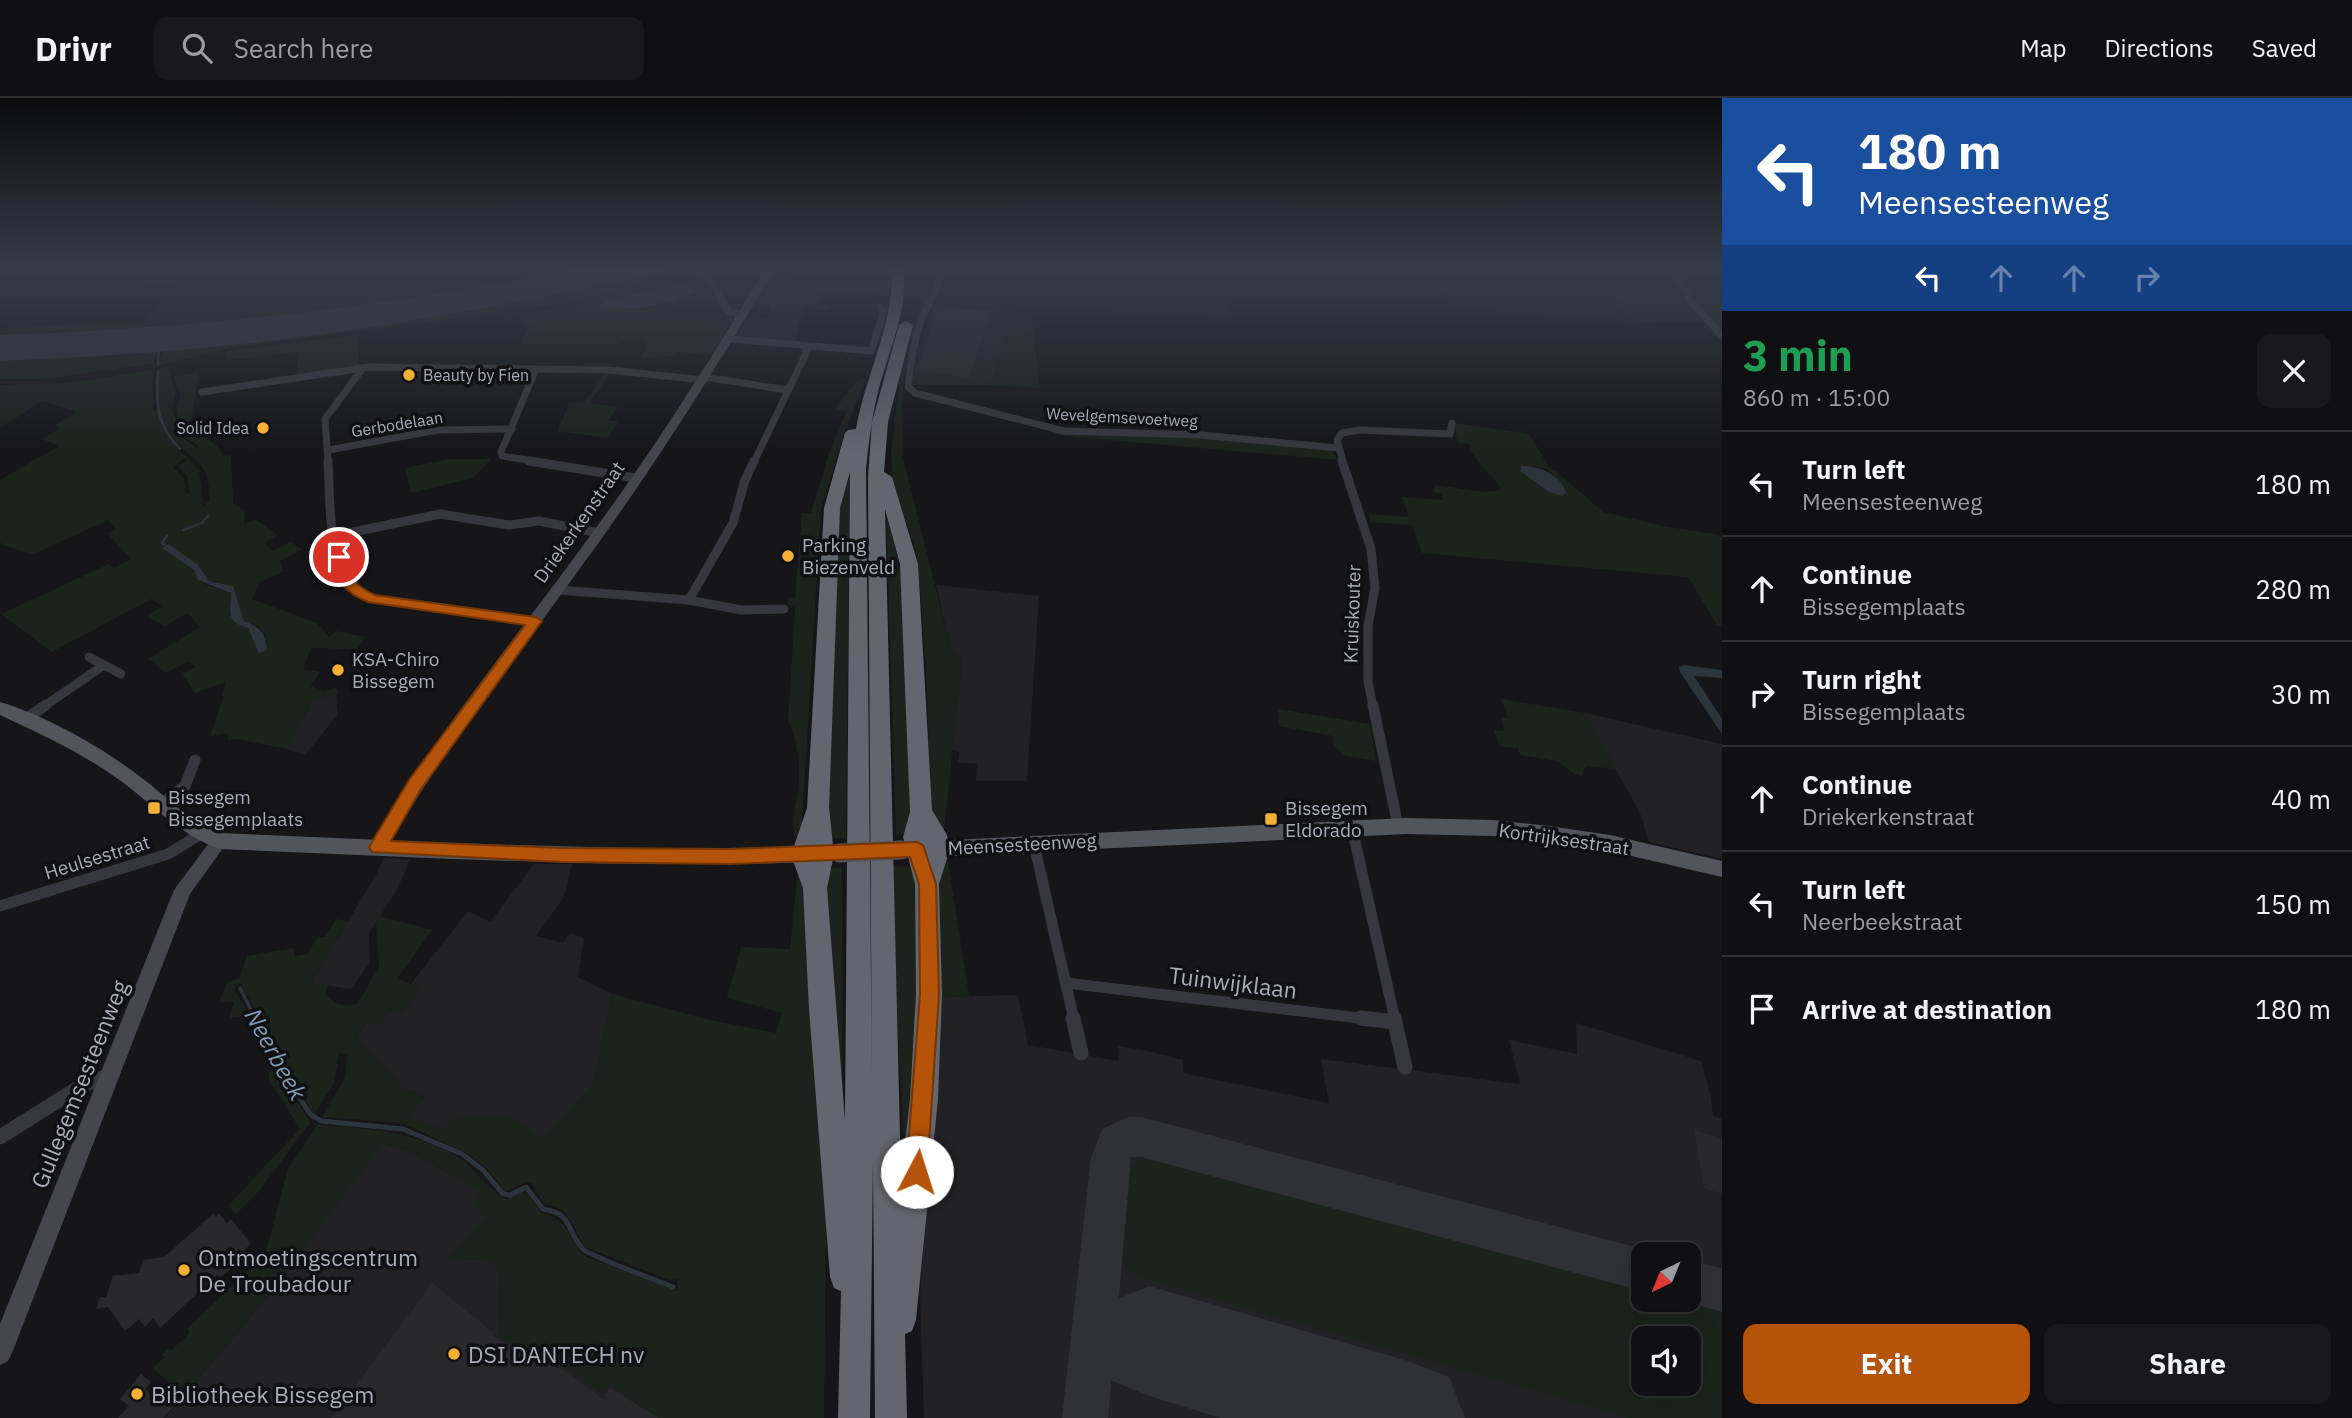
<!DOCTYPE html>
<meta charset="utf-8">
<style>
body{margin:0;font-family:"IBM Plex Sans",sans-serif;background:#19191b;color:#f1f3f6;height:100vh;display:flex;flex-direction:column;font-size:26px;white-space:nowrap}
*{box-sizing:border-box;margin:0}
p{font-size:23px;color:#9c9d9f}
.icon{flex:none;width:38px;height:38px;fill:none;stroke:currentColor;stroke-width:2;stroke-linecap:round;stroke-linejoin:round}
.map{position:relative;flex:1;overflow:hidden}
.drawer{display:flex;flex-direction:column;background:#101012;width:630px}
.drawer>*{flex:none}
.banner{background:#1a4fa0;color:#fff;overflow:hidden}
.needle{width:46px;rotate:223deg}
.buttons{position:absolute;left:1631px;top:1144px;display:grid;gap:14px}
.buttons a{display:grid;place-items:center;width:70px;height:70px;border-radius:14px;background:#101012;box-shadow:0 7px 28px #0002,0 0 0 2px #303032;font-size:35px}
.pin{position:absolute;display:grid;place-items:center;width:60px;height:60px;color:#fff;margin:-30px;border:4px solid #fff;border-radius:50%;box-shadow:0 2px 7px #0007}
.me{position:absolute;width:77px;margin:-38px;rotate:5deg;stroke-linejoin:round;filter:drop-shadow(0 0 5px #0008)}
.turn{display:flex;align-items:center;gap:24px;height:147px;padding:0 21px;font-size:32px}
.turn .icon{width:91px;height:91px;stroke-width:2.5}
.turn b{display:block;font-size:49px;line-height:60px}
.lanes{display:flex;align-items:center;height:66px;padding:0 21px;background:#0003;justify-content:center;gap:35px;direction:ltr}
.lanes .off{opacity:.35}
.round{display:grid;place-items:center;flex:none;width:74px;height:74px;border-radius:14px;background:#19191b}
.head{display:flex;align-items:center;justify-content:space-between;height:119px;padding:0 21px}
h1{font-size:42px;font-weight:700;line-height:52px;color:#1e9e55}
.button{display:flex;gap:14px;margin-top:auto;padding:14px 21px}
.button a{flex:1;height:80px;border-radius:14px;background:#b45309;color:#fff;font-size:28px;font-weight:700;line-height:80px;text-align:center}
.button a+a{background:#19191b;color:#f1f3f6}
ul{padding:0;list-style:none}
li{display:flex;align-items:center;gap:21px;height:105px;padding:0 21px;border-top:2px solid #303032}
li div{flex:1}
li b{display:block;font-size:26px}
li em{font-style:normal}
header{display:flex;align-items:center;gap:42px;box-sizing:border-box;height:98px;padding:0 35px;background:#101012;border-bottom:2px solid #303032}
header strong{font-size:33px}
nav{display:flex;gap:38px;margin-inline-start:auto;font-size:24px}
.search{width:490px;height:63px;background:#19191b;display:flex;align-items:center;gap:18px;box-sizing:border-box;padding:0 24px;border-radius:14px;color:#9c9d9f;font-size:26px}
main{display:flex;flex:1;min-height:0}
.map>svg:first-child{display:block}
</style>
<header>
<strong>Drivr</strong>
<div class="search"><svg class="icon" aria-label="search" viewBox="0 0 24 24"><circle cx="10" cy="10" r="6"/><path d="M15 15l6 6"/></svg>Search here</div>
<nav><a>Map</a><a>Directions</a><a>Saved</a></nav>
</header>
<main>
<div class="map">
<svg width="1722" height="1320" viewBox="0 0 1722 1320">
<rect width="100%" height="100%" fill="#161618"/>
<!-- built -->
<g fill="#222225" fill-rule="evenodd">
<polygon points="793,172 844,172 837,193 822,193 818,206 830,207 828,212 803,210 794,246 735,241 747,221 767,221 771,208 755,207 770,181"/>
<polygon points="1587,172 1722,172 1722,235 1712,225 1631,223 1601,177 1591,177"/>
<polygon points="935,208 1031,213 1033,233 1009,230 991,287 912,287 914,260"/>
<polygon points="936,487 1039,498 1027,683 976,683 977,666 958,664 959,654 952,652 962,561 951,551"/>
<polygon points="339,595 336,597 338,616 305,657 287,651 312,603"/>
<polygon points="1585,615 1722,646 1722,761 1649,744 1640,715"/>
<polygon points="384,760 410,761 398,790 369,835 370,864 351,891 315,886 313,881 376,777"/>
<polygon points="534,766 572,766 564,799 536,838 563,845 570,835 584,840 578,879 612,896 593,989 539,1044 448,1023 450,1030 437,1030 409,1018 424,998 396,987 399,983 356,939 368,923 378,928 392,910 402,915 420,891 411,886 468,813 490,824"/>
<path d="M1018,897L1028,947L1119,963L1118,948L1143,952L1183,962V975L1329,1005L1321,961L1520,986L1509,942L1577,956L1576,925L1701,963L1711,998L1713,1018L1722,1021V1320H924L920,1196L940,899ZM1643,1157H1689V1202H1643ZM1643,1241H1689V1286H1643Z"/>
<polygon points="382,1045 409,1053 481,1093 486,1120 449,1161 491,1162 498,1173 500,1178 499,1238 575,1274 603,1296 610,1286 658,1320 165,1320 270,1195"/>
</g>
<!-- green -->
<g fill="#1c231d" fill-rule="evenodd">
<path d="M162,172H570C382,210 192,230 0,237V230L142,224L160,204L228,196L238,178L140,186Z"/>
<polygon points="671,172 686,172 581,204 229,250 158,268 163,254 285,241 479,212"/>
<polygon points="844,172 870,172 874,196 837,193"/>
<path d="M919,172H935C933,207 912,237 906,271C900,299 902,331 903,359L951,551L962,561L944,733L931,716L926,565L917,457L893,384L891,353L901,275L921,202Z"/>
<polygon points="943,172 1213,172 1233,218 935,208 945,185"/>
<path d="M693,173L705,181L717,203L677,202L671,215H729L734,223L713,258L679,254L676,258L642,259L647,243L625,241L621,246H520L530,227L523,226L520,218H507L576,206ZM661,189L695,195C674,202 646,218 623,212C616,210 609,207 602,206Z"/>
<polygon points="1584,179 1603,179 1631,223 1449,211 1444,183 1466,184 1470,190 1465,190 1467,195 1493,196 1487,185 1573,194 1572,191 1591,193 1581,181"/>
<polygon points="1009,230 1033,233 1040,290 991,287"/>
<polygon points="358,237 359,267 296,277 299,254 227,262 227,253"/>
<polygon points="157,254 152,266 46,281 0,281 0,263"/>
<path d="M168,269L176,295L172,310L180,338L197,350L199,349L183,337L176,313L181,296L173,279L199,274L190,328L218,349L223,358L231,357L233,405L245,413L244,426L256,422L278,437L264,445L273,453L291,444L302,452L279,463L284,473L260,484L252,501L317,525L329,539L336,533L365,539L357,551L311,550L303,571L320,574L310,588L325,593L336,589L339,595L312,603L287,651L237,641L228,642L227,635L210,638L222,603L225,584L195,595L182,576L195,569L189,563L166,575L148,561L200,529L188,515L165,528L147,518L162,508L151,501L52,554L1,516L109,466L114,470L131,461L107,435L116,432L108,422L32,457L0,445V382L59,348L42,341L61,330L55,327L77,314L42,303L0,330V287L68,285L153,272V313L157,312L158,271ZM182,350C205,370 208,371 210,402L203,408L199,372L188,361L178,368L187,378L190,395L185,396L184,381L173,369L187,359L176,351ZM171,455L203,473L209,483L233,488L244,523L258,528L265,538L258,549L248,530L229,516L231,495L202,485L194,472Z"/>
<polygon points="605,276 609,276 590,305 618,309 608,322 618,324 607,340 558,333 569,305 584,304"/>
<path d="M866,280L845,333L821,411L801,740L795,739C790,720 798,703 799,683C800,664 797,640 788,622L795,510L787,506L789,501L795,500L802,415H811L830,352L846,314L835,311L857,282Z"/>
<path d="M1455,325L1529,336L1551,372L1556,373L1603,414L1668,429L1722,437V527H1717L1688,479L1422,455L1412,427L1370,424L1368,416L1409,419L1402,399L1444,402L1441,396L1433,393L1436,387L1483,394L1501,392C1495,376 1473,366 1469,346L1457,344ZM1537,369L1549,372L1565,391H1544L1519,371Z"/>
<polygon points="1046,332 1172,337 1330,351 1339,362 1063,338"/>
<polygon points="449,361 491,361 473,380 411,395 405,370"/>
<polygon points="850,377 846,741 833,740 828,731 833,466 840,403"/>
<path d="M886,413C916,516 909,629 909,735L896,737Z"/>
<polygon points="1501,601 1585,615 1616,671 1586,668 1582,678 1575,676 1557,663 1520,657 1518,650 1500,649 1494,632 1504,633 1501,620 1508,620"/>
<polygon points="1278,611 1370,626 1376,663 1346,658 1334,648 1333,638 1279,628"/>
<polygon points="947,758 969,898 940,899 938,768"/>
<polygon points="890,768 914,769 918,933 905,1074"/>
<polygon points="842,769 843,1050 823,825 826,771"/>
<path d="M798,772L802,775L826,1123L824,1320H658L610,1286L603,1296L575,1274L499,1238L500,1178L491,1162L448,1161L485,1120L474,1103L481,1093L409,1053L383,1045L270,1195L184,1297L152,1270L165,1259L162,1256L168,1251L170,1253L190,1235L187,1231L265,1156L288,1071L317,1027C365,1030 415,1033 458,1059C477,1070 489,1095 507,1101L522,1093L529,1097L542,1115C571,1121 566,1143 587,1159L678,1193L677,1181L669,1182L585,1149L569,1119L562,1112L543,1104L531,1085L525,1084L505,1094L488,1071L468,1056L403,1025L322,1019L345,980L347,957L339,955L334,985L314,1017L240,885L234,890L265,949L310,1025L259,1093L236,1116L228,1108L300,1031L269,982V972L248,918L230,920L234,904L219,905L227,884L240,880L247,858L294,850L295,858L307,856L318,839H325L336,821L348,823L313,881L315,886L327,888L326,896C337,907 343,911 358,905L379,868L376,824L380,818L432,832L398,880L421,891L402,915L391,911L378,929L368,923L356,939L400,983L396,987L424,998L410,1018L437,1030H449L447,1023C474,1016 525,1013 540,1043L593,989L612,896L710,922L776,935L782,915L727,900L741,849L790,851Z"/>
<path d="M1160,1058L1643,1185V1202H1689V1197L1722,1206V1320H1630L1138,1179C1130,1174 1123,1168 1120,1159C1114,1144 1121,1084 1130,1072C1137,1062 1148,1060 1160,1058ZM1643,1241H1689V1286H1643Z"/>
</g>
<!-- water -->
<g fill="#2c353c">
<path d="M570,172H671C544,200 415,225 285,241C190,253 95,259 0,263V237C192,230 382,210 570,172Z"/>
<path d="M685,187L696,192L695,195C655,208 641,214 599,209L605,204L661,189Z"/>
<path d="M1522,368C1540,368 1561,377 1566,395L1562,398L1549,394L1520,373Z"/>
<path d="M169,446L198,467L209,483L233,488L244,523C261,529 265,535 267,552L259,555L248,530C226,523 230,516 231,495L198,482L194,472L162,450Z"/>
<polygon points="1684,567 1722,572 1722,580 1694,578 1722,621 1722,636 1680,574 1679,569"/>
</g>
<g fill="none" stroke-linecap="round" stroke-linejoin="round">
<!-- stream-far2 -->
<g stroke="#2c353c" stroke-width="2.5">
<polyline points="158,266 159,250"/>
<path d="M158,273C155,305 157,328 180,351"/>
<polyline points="183,432 202,425 208,418"/>
<polyline points="167,437 162,445 167,449"/>
</g>
<!-- stream-far1 -->
<polyline stroke="#2c353c" stroke-width="3.5" points="240,890 256,922"/>
<!-- stream -->
<path stroke="#2c353c" stroke-width="5" d="M255,920L277,964L310,1016L321,1023L403,1031L462,1056L483,1072L503,1096L510,1097L526,1089L543,1111C575,1116 565,1133 583,1151C591,1159 657,1182 673,1189"/>
<!-- taxiway -->
<g fill="#303135" fill-rule="evenodd">
<polygon points="1128,1019 1141,1019 1643,1151 1658,1157 1643,1157 1643,1193 1141,1059 1131,1059 1118,1211 1165,1227 1171,1243 1165,1259 1149,1265 1114,1254 1108,1320 1062,1320 1091,1059 1102,1031"/>
<polygon points="1689,1163 1722,1170 1722,1214 1681,1202 1689,1202"/>
</g>
<!-- runway -->
<polygon fill="#303135" fill-rule="evenodd" points="1149,1188 1408,1263 1449,1279 1465,1320 1221,1320 1149,1298 1110,1282 1094,1243 1110,1204"/>
</g>
<!-- building -->
<g fill="#29292c">
<polygon points="939,211 991,213 969,280 916,272"/>
<polygon points="1694,1032 1722,1040 1722,1096 1704,1090"/>
<polygon points="213,1116 216,1119 219,1116 227,1125 231,1121 251,1146 228,1167 231,1170 226,1175 220,1180 217,1177 160,1230 153,1220 145,1229 139,1221 125,1233 108,1209 96,1211 100,1199 106,1199 113,1178 139,1175 143,1162 164,1159"/>
<polygon points="432,1185 494,1235 492,1238 568,1275 603,1301 610,1290 659,1320 331,1320"/>
<polygon points="141,1276 151,1284 145,1291 163,1307 175,1293 182,1299 164,1320 118,1320 129,1308 120,1301"/>
</g>
<g fill="none" stroke-linecap="round" stroke-linejoin="round">
<!-- street-far3 -->
<g stroke="#37383d" stroke-width="7">
<polyline points="700,172 711,184 728,213 744,217"/>
<path d="M940,172C941,191 927,206 921,223C914,245 910,267 908,289L915,295L1064,333L1201,337L1338,350"/>
<polyline points="1677,176 1690,202 1722,238"/>
<polyline points="730,241 871,253 883,216 880,209"/>
<polyline points="536,271 501,354 502,358 540,364"/>
<polyline points="705,279 788,292"/>
<polyline points="202,294 370,269 609,272 704,282"/>
<polyline points="329,352 437,332 512,331"/>
<polyline points="328,364 325,321 363,270"/>
<polyline points="754,364 809,249"/>
<polyline points="1343,364 1337,342 1342,335 1359,332 1450,336 1452,325"/>
</g>
<!-- street-far2 -->
<g stroke="#37383d" stroke-width="9">
<path d="M328,363C330,394 328,463 349,486C355,493 364,497 372,501L535,523"/>
<polyline points="529,363 636,380"/>
<polyline points="1342,363 1371,451 1375,490 1368,528 1368,583 1373,609"/>
<polyline points="334,438 440,416 509,427 539,423 599,435"/>
<polyline points="558,492 689,502 741,512 784,511"/>
<polyline points="689,502 733,425 745,382 754,363"/>
<polyline points="89,559 104,567"/>
<polyline points="43,609 104,567 121,576"/>
</g>
<!-- street-far1 -->
<g stroke="#37383d" stroke-width="11">
<polyline points="1373,607 1398,728"/>
<polyline points="26,621 46,607"/>
<polyline points="162,705 185,688 195,662"/>
<polyline points="1352,730 1395,922"/>
<polyline points="1034,746 1074,922"/>
<polyline points="0,808 168,756 201,736"/>
<polyline points="1066,885 1376,922"/>
</g>
<!-- street -->
<g stroke="#37383d" stroke-width="15">
<polyline points="1073,920 1081,955"/>
<polyline points="1361,920 1395,924"/>
<polyline points="1394,920 1405,969"/>
<polyline points="0,1039 83,987 108,978"/>
</g>
<!-- secondary -->
<g fill="#45474d" fill-rule="evenodd">
<path d="M764,172H774C720,264 664,353 602,440C528,544 448,644 384,754L378,756L372,754L370,749L372,744C437,635 519,536 593,434C655,349 711,262 764,172Z"/>
<polygon points="220,736 226,738 228,743 190,796 12,1255 8,1263 0,1267 0,1226 174,792 214,738"/>
</g>
<!-- primary -->
<g fill="#53555c" fill-rule="evenodd">
<path d="M0,604C47,618 103,650 142,680C167,699 189,724 220,735C418,743 617,755 815,748L822,750L824,756L822,762L815,764C617,771 418,759 220,751C179,737 153,706 118,681C82,655 41,636 0,617Z"/>
<polygon points="1406,720 1494,722 1549,728 1610,737 1722,763 1722,779 1610,753 1494,738 1406,736 928,759 921,757 919,751 921,745 928,743"/>
</g>
<!-- highway -->
<path fill="#63666e" fill-rule="evenodd" d="M892,172H904C907,214 890,250 879,290C872,316 869,344 866,371L872,980L868,378L872,324L899,227L906,223L913,227L888,324L884,374L892,379L918,466L932,712L947,737L950,751L939,786L942,896L938,1001L916,1222L912,1233L905,1236L907,1320H875L873,1063L870,1320H838L841,1193L834,1190L830,1179L809,911L803,790L791,757L807,710L824,410L845,335L848,332L856,331C865,278 894,227 892,172ZM850,374L845,1022L827,790L834,756L829,710L840,410ZM885,411L900,466L910,714L903,739L915,786L916,896L910,1001L901,1081Z"/>
<!-- primary-bridge -->
<polyline stroke="#53555c" stroke-width="19" points="839,755 901,752"/>
</g>
<!-- sky -->
<linearGradient id="sky" x2="0" y2="1"><stop stop-color="#0c0c0d"/><stop offset="0.48" stop-color="#363c48"/><stop offset="1" stop-color="#363c48" stop-opacity="0"/></linearGradient>
<rect width="1722" height="356" fill="url(#sky)"/>
<!-- route -->
<path fill="#b45309" stroke="#753606" stroke-width="2" d="M339,455L345,459C350,480 355,488 375,497L535,519L542,523L421,691L391,743L561,750L730,751L917,744L923,747L936,786L939,896L927,1074L924,1081L917,1084L909,1081L906,1074L920,896L919,786L910,759L730,766L561,764L372,754L369,749L372,744L409,682L525,527L368,504C344,494 337,484 332,459Z"/>
<!-- markers -->
<g fill="#f2b134" stroke="#111113" stroke-width="2.5">
<circle cx="409" cy="277" r="7"/>
<circle cx="263" cy="330" r="7"/>
<circle cx="788" cy="458" r="7"/>
<circle cx="338" cy="572" r="7"/>
<rect x="147" y="703" width="14" height="14" rx="3.5"/>
<rect x="1264" y="714" width="14" height="14" rx="3.5"/>
<circle cx="184" cy="1172" r="7"/>
<circle cx="454" cy="1256" r="7"/>
<circle cx="137" cy="1296" r="7"/>
</g>
<g text-anchor="middle" dominant-baseline="central" stroke-width="7" stroke-linejoin="round" paint-order="stroke">
<!-- far-poi labels -->
<g font-size="16" fill="#a8adb8" stroke="#111113" text-anchor="start">
<text x="423" y="277">Beauty by Fien</text>
<text x="249" y="330" text-anchor="end">Solid Idea</text>
</g>
<!-- far-street labels -->
<g font-size="16" fill="#a8adb8" stroke="#111113">
<text transform="translate(1122 319) rotate(3)">Wevelgemsevoetweg</text>
<text transform="translate(397 326) rotate(-9)">Gerbodelaan</text>
</g>
<!-- street labels -->
<g font-size="19" fill="#a8adb8" stroke="#111113">
<text transform="translate(579 424) rotate(-55)">Driekerkenstraat</text>
<text transform="translate(1352 516) rotate(-88)">Kruiskouter</text>
<text transform="translate(1564 741) rotate(8)">Kortrijksestraat</text>
<text transform="translate(1022 746) rotate(-3)">Meensesteenweg</text>
<text transform="translate(97 759) rotate(-17)">Heulsestraat</text>
</g>
<!-- poi labels -->
<g font-size="19" fill="#a8adb8" stroke="#111113" text-anchor="start">
<text x="802" y="447">Parking<tspan x="802" dy="22">Biezenveld</tspan></text>
<text x="352" y="561">KSA-Chiro<tspan x="352" dy="22">Bissegem</tspan></text>
<text x="168" y="699">Bissegem<tspan x="168" dy="22">Bissegemplaats</tspan></text>
<text x="1285" y="710">Bissegem<tspan x="1285" dy="22">Eldorado</tspan></text>
</g>
<!-- near-street labels -->
<g font-size="23" fill="#a8adb8" stroke="#111113">
<text transform="translate(1233 884) rotate(7)">Tuinwijklaan</text>
<text transform="translate(79 986) rotate(-68)">Gullegemsesteenweg</text>
</g>
<!-- near-poi labels -->
<g font-size="23" fill="#a8adb8" stroke="#111113" text-anchor="start">
<text x="198" y="1159">Ontmoetingscentrum<tspan x="198" dy="26">De Troubadour</tspan></text>
<text x="468" y="1256">DSI DANTECH nv</text>
<text x="151" y="1296">Bibliotheek Bissegem</text>
</g>
<!-- near-water labels -->
<g font-size="24" font-style="italic" fill="#7f9bb3" stroke="#111113">
<text transform="translate(276 956) rotate(61)">Neerbeek</text>
</g>
</g>
</svg>
<div class="buttons">
<a><svg class="needle" viewBox="-14 -14 28 28"><path d="M0-13l5 13h-10z" fill="#e53935"/><path d="M0 13l5-13h-10z" fill="#9c9d9f"/></svg></a>
<a><svg class="icon" aria-label="sound" viewBox="0 0 24 24"><path d="M4 9h4l5-4v14l-5-4H4zM17 9q2 3 0 6"/></svg></a>
</div>
<div class="pin" style="left:339px;top:459px;background:#d93025"><svg class="icon" aria-label="arrive" viewBox="0 0 24 24"><path d="M6 21V4h12l-3 4 3 4H6"/></svg></div>
<svg class="me" style="left:917px;top:1074px" viewBox="-20 -20 40 40"><circle r="19" fill="#fff"/><path d="M0-13L10 11 0 6-10 11z" fill="#b45309"/></svg>
</div>
<section class="drawer">
<div class="banner">
<div class="turn"><svg class="icon" aria-label="left" viewBox="0 0 24 24"><path d="M17 20v-9H6M10 6l-5 5 5 5"/></svg><div><b>180 m</b>Meensesteenweg</div></div>
<div class="lanes"><svg class="icon" aria-label="left" viewBox="0 0 24 24"><path d="M17 20v-9H6M10 6l-5 5 5 5"/></svg><svg class="icon off" aria-label="ahead" viewBox="0 0 24 24"><path d="M12 20V5M6 11l6-6 6 6"/></svg><svg class="icon off" aria-label="ahead" viewBox="0 0 24 24"><path d="M12 20V5M6 11l6-6 6 6"/></svg><svg class="icon off" aria-label="right" viewBox="0 0 24 24"><path d="M7 20v-9h11M14 6l5 5-5 5"/></svg></div>
</div>
<div class="head"><div><h1>3 min</h1><p>860 m · 15:00</p></div><a class="round"><svg class="icon" aria-label="close" viewBox="0 0 24 24"><path d="M6 6l12 12M18 6L6 18"/></svg></a></div>
<ul>
<li><svg class="icon" aria-label="left" viewBox="0 0 24 24"><path d="M17 20v-9H6M10 6l-5 5 5 5"/></svg><div><b>Turn left</b><p>Meensesteenweg</p></div><em>180 m</em></li>
<li><svg class="icon" aria-label="ahead" viewBox="0 0 24 24"><path d="M12 20V5M6 11l6-6 6 6"/></svg><div><b>Continue</b><p>Bissegemplaats</p></div><em>280 m</em></li>
<li><svg class="icon" aria-label="right" viewBox="0 0 24 24"><path d="M7 20v-9h11M14 6l5 5-5 5"/></svg><div><b>Turn right</b><p>Bissegemplaats</p></div><em>30 m</em></li>
<li><svg class="icon" aria-label="ahead" viewBox="0 0 24 24"><path d="M12 20V5M6 11l6-6 6 6"/></svg><div><b>Continue</b><p>Driekerkenstraat</p></div><em>40 m</em></li>
<li><svg class="icon" aria-label="left" viewBox="0 0 24 24"><path d="M17 20v-9H6M10 6l-5 5 5 5"/></svg><div><b>Turn left</b><p>Neerbeekstraat</p></div><em>150 m</em></li>
<li><svg class="icon" aria-label="arrive" viewBox="0 0 24 24"><path d="M6 21V4h12l-3 4 3 4H6"/></svg><div><b>Arrive at destination</b></div><em>180 m</em></li>
</ul>
<div class="button"><a>Exit</a><a>Share</a></div>
</section>
</main>
